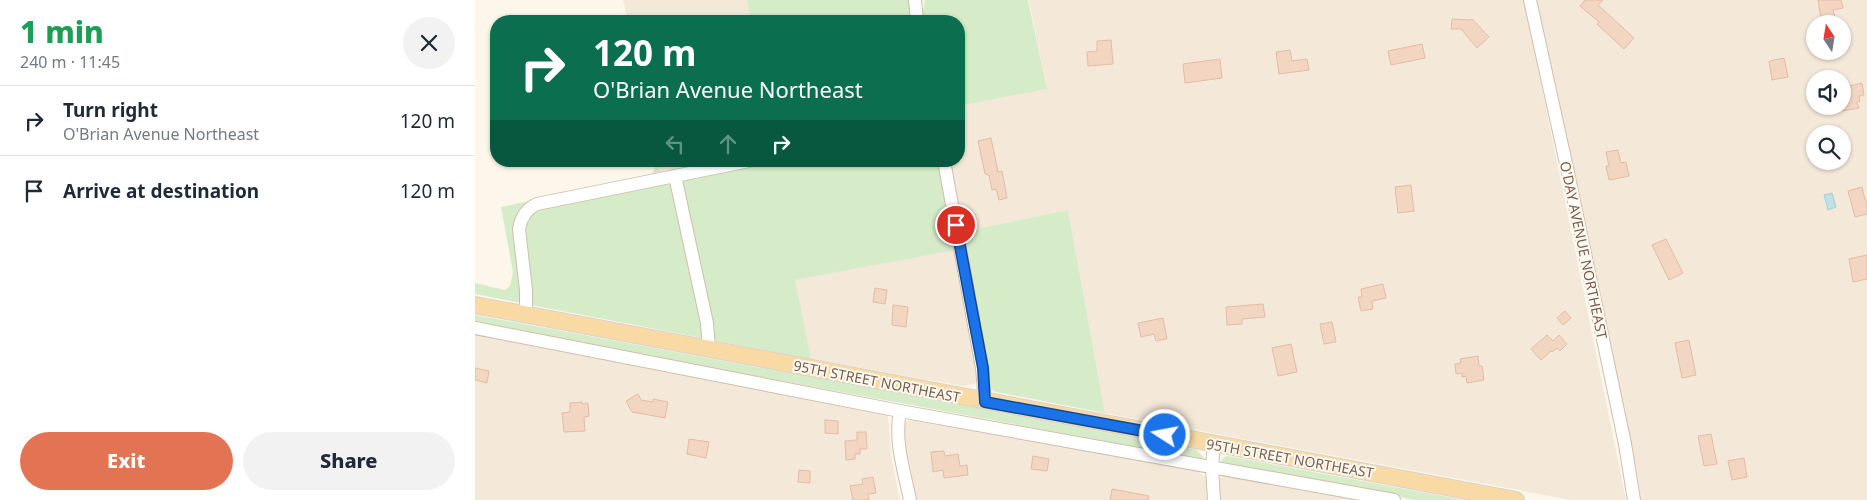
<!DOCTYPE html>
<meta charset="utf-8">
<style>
body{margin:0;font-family:"Noto Sans",sans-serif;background:#f2f2f3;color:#1f2937;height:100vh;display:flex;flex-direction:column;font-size:19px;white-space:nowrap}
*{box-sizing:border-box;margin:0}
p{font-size:16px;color:#747a83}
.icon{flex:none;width:28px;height:28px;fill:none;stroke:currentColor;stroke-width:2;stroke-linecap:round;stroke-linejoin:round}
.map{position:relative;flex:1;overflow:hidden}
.drawer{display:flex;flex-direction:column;background:#fff;width:475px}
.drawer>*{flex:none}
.banner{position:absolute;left:15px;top:15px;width:475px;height:152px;border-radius:20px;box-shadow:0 1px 4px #0004;background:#0b6e4f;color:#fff;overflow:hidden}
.needle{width:32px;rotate:348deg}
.controls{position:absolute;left:1331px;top:15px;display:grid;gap:10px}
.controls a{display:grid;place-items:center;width:45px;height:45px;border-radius:50%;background:#fff;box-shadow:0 1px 4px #0004;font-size:25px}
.pin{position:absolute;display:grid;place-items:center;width:42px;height:42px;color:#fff;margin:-21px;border:2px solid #fff;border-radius:50%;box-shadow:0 1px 5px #0007}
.me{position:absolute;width:55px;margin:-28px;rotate:281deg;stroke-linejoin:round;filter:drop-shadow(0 0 4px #0008)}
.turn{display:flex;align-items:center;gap:18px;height:105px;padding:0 20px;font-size:22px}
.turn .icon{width:65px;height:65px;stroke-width:2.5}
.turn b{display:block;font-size:35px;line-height:42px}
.lanes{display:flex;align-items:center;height:48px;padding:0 20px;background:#0003;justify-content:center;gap:25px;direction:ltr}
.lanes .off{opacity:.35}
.round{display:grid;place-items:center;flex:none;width:52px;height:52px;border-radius:26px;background:#f2f2f3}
.overview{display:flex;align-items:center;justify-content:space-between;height:85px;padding:0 20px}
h1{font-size:30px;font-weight:800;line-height:38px;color:#1e9e55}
.primary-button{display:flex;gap:10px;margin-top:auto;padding:10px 20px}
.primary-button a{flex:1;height:58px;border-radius:30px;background:#e37453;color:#fff;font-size:20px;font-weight:800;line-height:58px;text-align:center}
.primary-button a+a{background:#f2f2f3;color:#1f2937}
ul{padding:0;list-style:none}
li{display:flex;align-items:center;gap:15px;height:70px;padding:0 20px;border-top:1px solid #e0e1e3}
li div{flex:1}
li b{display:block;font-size:19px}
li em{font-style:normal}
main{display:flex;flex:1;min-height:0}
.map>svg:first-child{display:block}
</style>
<main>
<section class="drawer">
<div class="overview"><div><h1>1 min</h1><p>240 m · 11:45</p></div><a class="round"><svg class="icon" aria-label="close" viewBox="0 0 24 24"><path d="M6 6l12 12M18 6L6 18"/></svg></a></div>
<ul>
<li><svg class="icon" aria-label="right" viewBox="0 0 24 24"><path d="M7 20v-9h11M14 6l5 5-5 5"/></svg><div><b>Turn right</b><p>O'Brian Avenue Northeast</p></div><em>120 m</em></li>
<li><svg class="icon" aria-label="arrive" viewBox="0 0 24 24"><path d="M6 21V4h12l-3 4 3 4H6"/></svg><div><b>Arrive at destination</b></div><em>120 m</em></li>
</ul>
<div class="primary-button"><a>Exit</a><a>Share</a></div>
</section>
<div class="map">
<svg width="1392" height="500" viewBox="0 0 1392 500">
<rect width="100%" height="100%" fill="#fcf6eb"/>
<!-- residential -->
<g fill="#f4e8d9" fill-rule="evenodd">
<polygon points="148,0 272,0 276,21 153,21"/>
<polygon points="554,0 1049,0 1151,500 1096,500 630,413 593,210 487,232 473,161 484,161 484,106 572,89"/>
<path d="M1060,0H1392V500H1165ZM1340,24H1368V51H1340ZM1340,79H1368V106H1340ZM1340,134H1368V161H1340Z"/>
<polygon points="182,161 254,161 185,175"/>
<polygon points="481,250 502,364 502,381 499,384 488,386 336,359 319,280"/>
<polygon points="0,335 409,412 413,415 416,456 425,500 0,500"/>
<polygon points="439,418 719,470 730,476 734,500 442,500 429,438 429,424 434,420"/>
<polygon points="753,476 891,500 743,500 743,481 746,477"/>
</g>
<!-- green -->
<g fill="#d6ebc8">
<polygon points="272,0 435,0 439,21 276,21"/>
<polygon points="450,0 553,0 572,89 484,106 484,21 448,21 447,16"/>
<polygon points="182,161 185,175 254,161 464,161 481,250 320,280 336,359 0,294 0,283 30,290 35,286 38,272 26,207 175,176 179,170"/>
<polygon points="593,210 630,413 521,392 516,389 514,383 487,232"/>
<polygon points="0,315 487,405 722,450 729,458 727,459 0,324"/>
<polygon points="752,456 990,500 940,500 746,463 747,459"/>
</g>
<!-- water -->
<polygon fill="#bee0e7" stroke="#a5d0d8" points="1357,193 1361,207 1353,210 1349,195"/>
<!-- building -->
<g fill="#f2d6c2" stroke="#e4bca3">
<polygon points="1110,0 1128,0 1123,5 1159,38 1149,49 1122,24 1124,22 1105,6"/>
<polygon points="1343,0 1366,0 1368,8 1358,10 1360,17 1346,19"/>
<polygon points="977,19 995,20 997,19 1014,37 1002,48 986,29 976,29"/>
<polygon points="636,40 638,64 613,66 612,52 622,51 622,41"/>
<polygon points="947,44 950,58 916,65 913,51"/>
<polygon points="815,50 817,61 832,59 834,70 804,74 801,52"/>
<polygon points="1309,58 1313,77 1297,80 1294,61"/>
<polygon points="745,59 747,78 710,83 708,64"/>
<polygon points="1387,83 1389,95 1384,96 1385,101 1382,102 1384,108 1368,111 1368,91 1372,90 1371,87"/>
<polygon points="516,138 523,172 527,171 532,198 524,200 521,189 517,190 514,175 510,174 503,141"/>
<polygon points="1143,150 1146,163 1151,162 1154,176 1134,180 1131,166 1134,166 1131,152"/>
<polygon points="936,185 939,211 923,213 920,187"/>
<polygon points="1387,187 1390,200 1392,200 1392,214 1380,217 1373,191"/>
<polygon points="1191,239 1208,273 1194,280 1177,245"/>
<polygon points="1392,255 1392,279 1378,282 1374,259"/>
<polygon points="908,284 911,298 897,301 898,309 886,311 883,297 887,297 886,289"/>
<polygon points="400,288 412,290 410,304 398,302"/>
<polygon points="788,304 790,317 767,319 767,324 752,325 751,307"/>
<polygon points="418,305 433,307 431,327 417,325"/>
<polygon points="1090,311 1096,318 1088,325 1082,318"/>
<polygon points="688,318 692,339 681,341 679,334 666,337 663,323"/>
<polygon points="857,322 861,342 849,344 845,324"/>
<polygon points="1072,335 1078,341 1084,335 1092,344 1085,351 1082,348 1077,352 1076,351 1066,360 1056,349"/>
<polygon points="1214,340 1221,375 1207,378 1200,343"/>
<polygon points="816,344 822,372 803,376 797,348"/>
<polygon points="1003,356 1004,366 1007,366 1009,380 992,383 991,376 987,377 987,373 981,374 980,364 986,363 985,359"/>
<polygon points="0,368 14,371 12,383 0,380"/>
<polygon points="163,394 166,400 178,402 178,399 193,402 190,418 157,412 151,401"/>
<polygon points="107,402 107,404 113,403 114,416 109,417 110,431 89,432 87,413 95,412 95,403"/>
<polygon points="350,420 363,421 363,434 350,433"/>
<polygon points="382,432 391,432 392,449 385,449 385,454 380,454 380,459 371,460 370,441 382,440"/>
<polygon points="1236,434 1242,464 1229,466 1223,436"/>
<polygon points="214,439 234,442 231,458 212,454"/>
<polygon points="469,451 470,456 483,454 485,466 492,465 493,475 469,478 468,470 458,472 456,452"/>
<polygon points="558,456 574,459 572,471 556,469"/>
<polygon points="1269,458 1272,477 1257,480 1253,461"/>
<polygon points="324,470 335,471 335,483 323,482"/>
<polygon points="398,477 401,493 393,494 394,500 378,500 375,486 388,484 387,479"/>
<polygon points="637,489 674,496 673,500 635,500"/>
</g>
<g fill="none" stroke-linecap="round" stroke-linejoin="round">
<!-- minor casing -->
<g stroke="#cfbeaf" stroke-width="14">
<g id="minor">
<polyline points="440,0 442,21"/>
<polyline points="1055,0 1092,168 1150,444 1159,500"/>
<polyline points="469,161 507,368 510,402"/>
<polyline points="200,176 232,323 234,349"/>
<path d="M51,315V290L44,229C46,217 51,209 62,204L274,161"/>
<polyline points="0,328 425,411 919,500"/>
<path d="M425,411C419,441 429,470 435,500"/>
<polyline points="739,500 737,468 739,444"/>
</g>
</g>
<!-- major casing -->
<g stroke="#d9d2cd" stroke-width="18">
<polyline id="major" points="0,305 1041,500"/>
</g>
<!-- minor -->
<use href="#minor" stroke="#fff" stroke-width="12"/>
<!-- major -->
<use href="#major" stroke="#f9daa5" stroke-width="16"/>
</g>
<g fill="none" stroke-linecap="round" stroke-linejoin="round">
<!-- route casing -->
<g stroke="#114b97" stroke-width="12">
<polyline id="route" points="481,225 508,368 510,402 690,435"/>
</g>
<!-- route -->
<use href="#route" stroke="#1a73e8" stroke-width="9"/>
</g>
<g text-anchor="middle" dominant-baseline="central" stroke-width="4" stroke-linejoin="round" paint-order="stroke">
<!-- street labels -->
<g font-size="14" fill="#785d4d" stroke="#fffaf1">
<text transform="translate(1109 250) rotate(78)">O'DAY AVENUE NORTHEAST</text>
<text transform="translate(402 381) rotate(11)">95TH STREET NORTHEAST</text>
<text transform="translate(815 458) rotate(10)">95TH STREET NORTHEAST</text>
</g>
</g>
</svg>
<div class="controls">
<a><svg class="needle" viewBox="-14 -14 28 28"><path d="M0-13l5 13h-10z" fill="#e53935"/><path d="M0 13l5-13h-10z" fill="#747a83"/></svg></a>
<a><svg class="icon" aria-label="sound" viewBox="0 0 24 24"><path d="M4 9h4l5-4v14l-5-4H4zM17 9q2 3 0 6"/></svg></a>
<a><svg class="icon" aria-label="search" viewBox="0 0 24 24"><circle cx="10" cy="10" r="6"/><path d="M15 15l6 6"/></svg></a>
</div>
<div class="pin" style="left:481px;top:225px;background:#d93025"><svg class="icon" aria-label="arrive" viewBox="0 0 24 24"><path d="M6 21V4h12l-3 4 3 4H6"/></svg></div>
<svg class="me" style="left:690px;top:435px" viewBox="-20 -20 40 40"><circle r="17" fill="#1a73e8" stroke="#fff" stroke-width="3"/><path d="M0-11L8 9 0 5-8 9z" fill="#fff"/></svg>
<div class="banner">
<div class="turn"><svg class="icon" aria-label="right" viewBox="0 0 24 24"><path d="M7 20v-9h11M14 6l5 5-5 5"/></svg><div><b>120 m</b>O'Brian Avenue Northeast</div></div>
<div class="lanes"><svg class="icon off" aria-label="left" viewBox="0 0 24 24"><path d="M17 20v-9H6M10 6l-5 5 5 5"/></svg><svg class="icon off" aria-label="ahead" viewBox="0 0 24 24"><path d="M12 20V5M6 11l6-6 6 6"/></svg><svg class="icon" aria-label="right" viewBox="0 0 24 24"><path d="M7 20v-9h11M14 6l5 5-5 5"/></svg></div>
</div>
</div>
</main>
